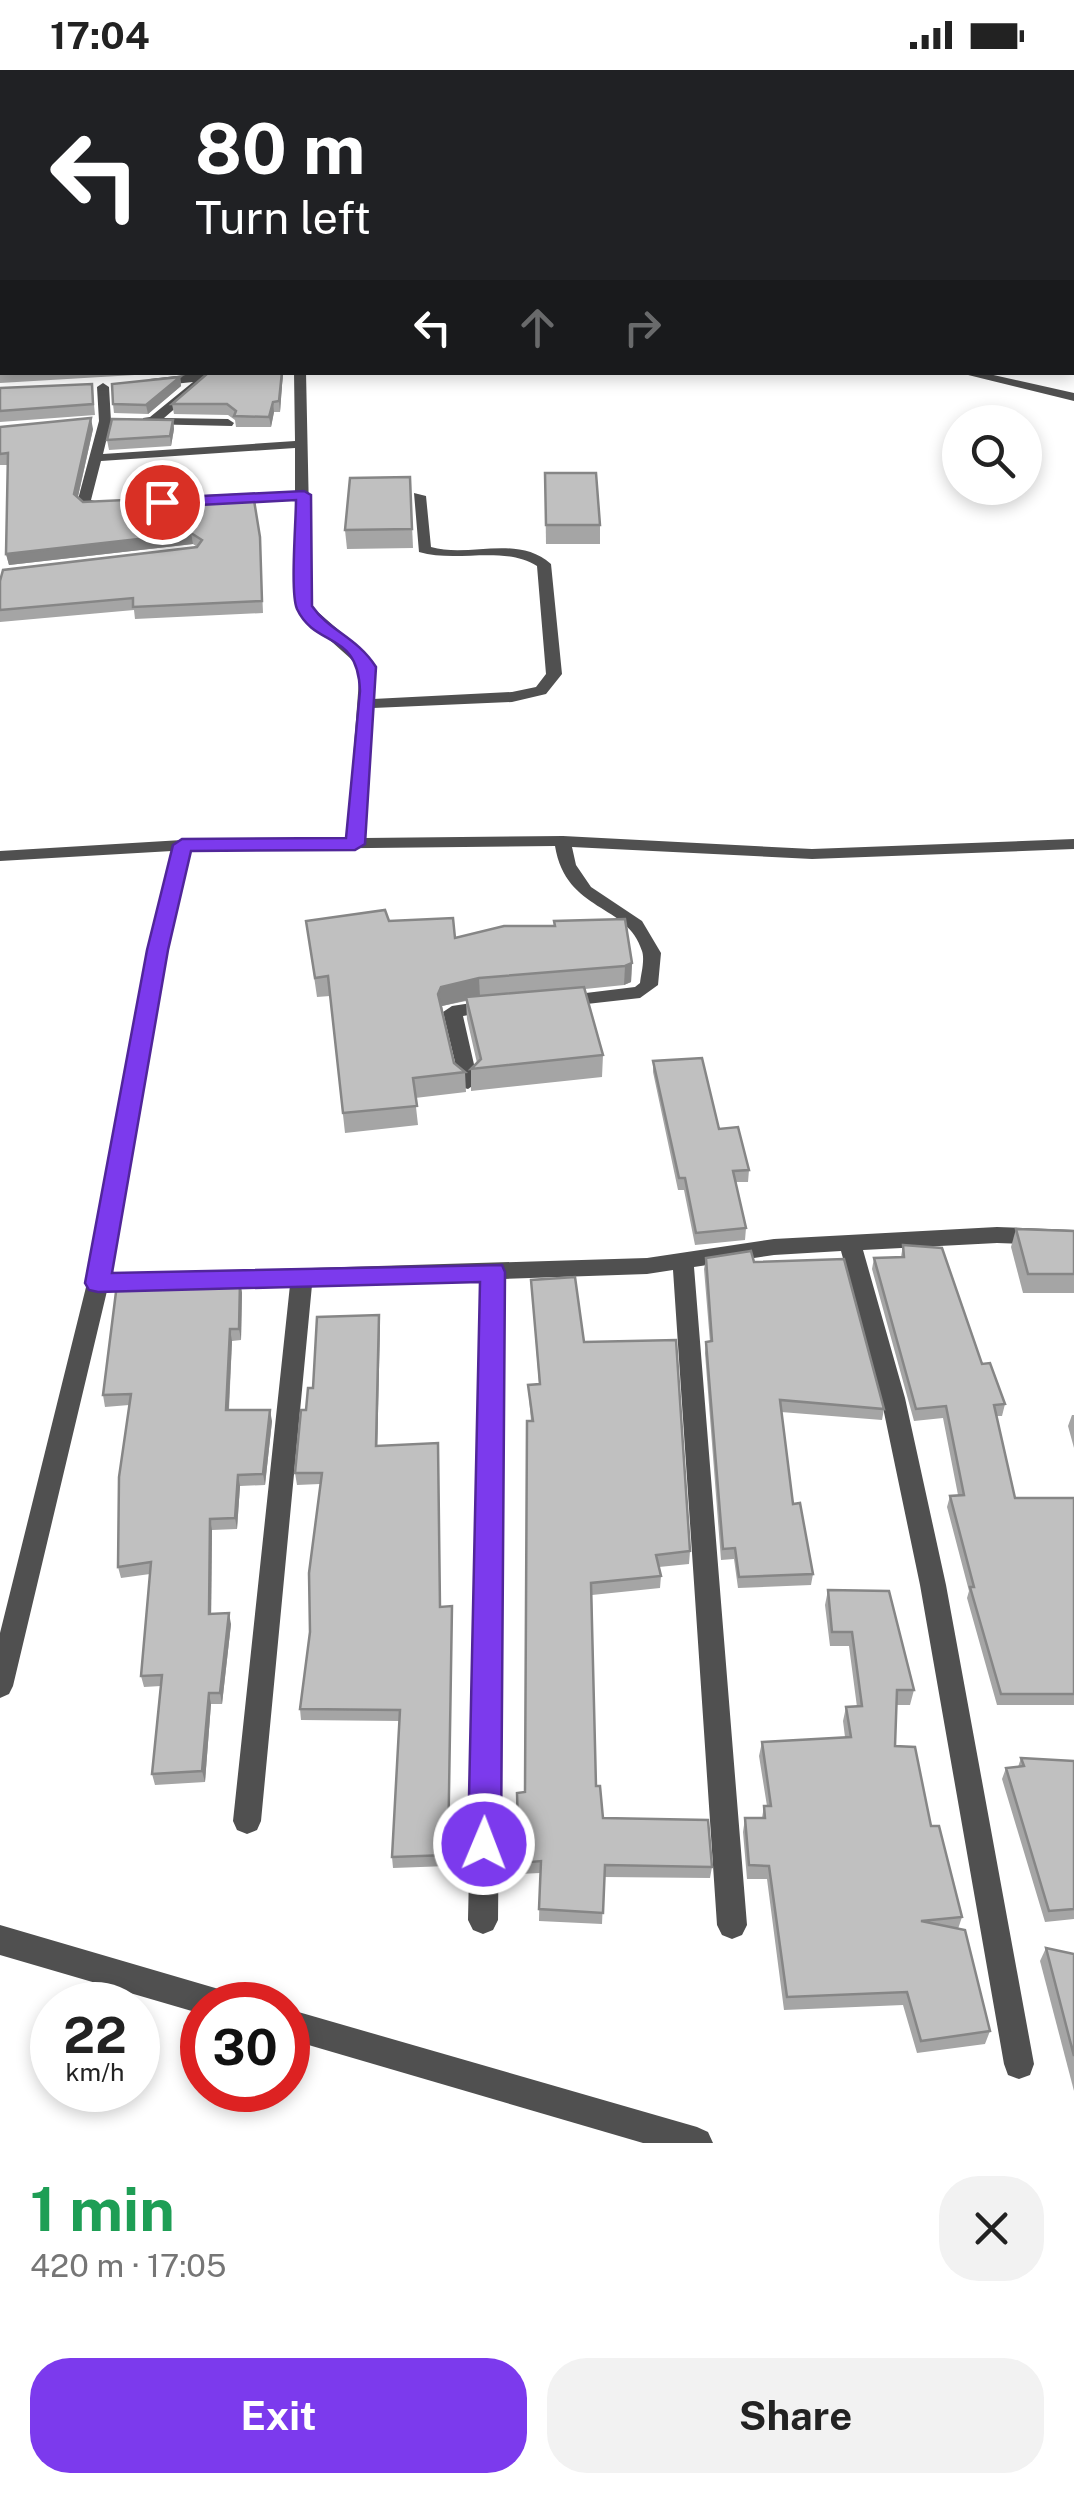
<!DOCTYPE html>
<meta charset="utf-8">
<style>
body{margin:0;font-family:"Public Sans",sans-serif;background:#f2f2f2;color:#222;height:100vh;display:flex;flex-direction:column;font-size:38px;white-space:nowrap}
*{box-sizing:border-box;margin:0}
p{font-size:32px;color:#767676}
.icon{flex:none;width:55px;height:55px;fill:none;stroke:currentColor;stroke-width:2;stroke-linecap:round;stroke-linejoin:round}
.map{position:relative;height:2073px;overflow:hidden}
.side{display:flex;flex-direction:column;background:#fff;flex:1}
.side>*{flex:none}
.guide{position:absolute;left:0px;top:0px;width:1075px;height:305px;box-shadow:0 5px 15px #0003;background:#202124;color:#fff;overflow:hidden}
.fabs{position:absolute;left:942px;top:335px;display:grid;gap:20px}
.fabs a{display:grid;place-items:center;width:100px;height:100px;border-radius:50%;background:#fff;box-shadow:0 5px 15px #0003;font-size:50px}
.speed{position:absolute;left:30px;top:1912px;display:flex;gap:20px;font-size:50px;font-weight:700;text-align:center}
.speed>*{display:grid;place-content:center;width:130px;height:130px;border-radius:50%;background:#fff;box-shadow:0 5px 15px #0003;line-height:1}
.speed small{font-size:25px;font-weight:400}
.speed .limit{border:15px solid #d22;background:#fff;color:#111}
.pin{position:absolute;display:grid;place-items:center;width:85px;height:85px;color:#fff;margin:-42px;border:5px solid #fff;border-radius:50%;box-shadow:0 2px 10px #0007}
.me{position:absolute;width:110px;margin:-55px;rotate:1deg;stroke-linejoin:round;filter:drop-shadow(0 0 8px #0008)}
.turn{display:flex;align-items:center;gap:35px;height:210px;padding:0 30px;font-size:45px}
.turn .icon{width:130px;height:130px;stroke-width:2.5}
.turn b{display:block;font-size:70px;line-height:85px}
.lanes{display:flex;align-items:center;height:95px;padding:0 30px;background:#0003;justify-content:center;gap:50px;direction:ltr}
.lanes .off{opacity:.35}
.round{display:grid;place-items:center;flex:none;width:105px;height:105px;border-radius:40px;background:#f2f2f2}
.summary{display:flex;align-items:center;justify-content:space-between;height:170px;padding:0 30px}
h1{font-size:60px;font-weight:700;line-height:75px;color:#1e9e55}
.cta{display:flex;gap:20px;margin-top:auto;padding:20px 30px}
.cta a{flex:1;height:115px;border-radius:40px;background:#7c3aed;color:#fff;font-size:40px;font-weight:700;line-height:115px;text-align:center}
.cta a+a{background:#f2f2f2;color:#222}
.status{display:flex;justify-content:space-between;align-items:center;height:70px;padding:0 50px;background:#fff;direction:ltr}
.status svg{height:28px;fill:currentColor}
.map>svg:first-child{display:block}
</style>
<div class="status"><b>17:04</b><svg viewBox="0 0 49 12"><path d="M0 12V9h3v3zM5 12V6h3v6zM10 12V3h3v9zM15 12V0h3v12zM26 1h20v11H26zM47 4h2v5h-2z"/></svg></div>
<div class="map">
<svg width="1074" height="2073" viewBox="0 0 1074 2073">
<rect width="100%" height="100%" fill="#fff"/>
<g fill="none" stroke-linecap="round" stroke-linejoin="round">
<!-- service -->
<g fill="#505050" fill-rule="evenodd">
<polygon points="0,1855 222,1920 233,1924 237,1935 202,1935 202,1944 0,1885"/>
<polygon points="288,1939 697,2057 708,2062 713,2073 643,2073 288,1969"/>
</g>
<!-- minor -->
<g fill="#505050" fill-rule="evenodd">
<polygon points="212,302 258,302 208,310 164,348 228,349 234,353 232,356 143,354 143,348 150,347 193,312 154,316 148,312 150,309"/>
<path d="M294,302H306L311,536L358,577L376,597L373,629L512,622L536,617L546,604L537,496C503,475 457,493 419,482L414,423L426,426L431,477C470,488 517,464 551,494L562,604L546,624L512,632L373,638L364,768L563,766L812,779L1074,769V779L812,789L572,777L576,795L591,817L642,851L661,883L658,915L640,928L560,937L553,935L551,931L553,927L635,917L640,913C641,904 645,890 642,881C628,833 566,843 555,776L189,780L167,880L111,1204L647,1188L774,1169L997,1157L1074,1160V1176L997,1173L863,1180L905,1328L946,1515L1034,1994L1030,2005L1019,2009L1008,2005L1004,1994L920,1515L881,1328L841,1181L774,1185L694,1197L747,1855L742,1865L732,1869L722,1865L717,1855L673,1200L647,1204L504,1209L498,1850L493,1860L483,1864L473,1860L468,1850L482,1209L312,1215L261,1751L257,1760L247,1764L237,1760L233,1751L290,1215L107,1221L13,1616L9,1624L0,1628V1563L91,1197L149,880L172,781L0,791V781L182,770L347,768L360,597L314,556L297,536L296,429L231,433L224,429L231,425L295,421V378L101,391L91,430L114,436L107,440L79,436L77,433L99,351L97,317L103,313L109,317L111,351L103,384L295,371Z"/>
<polygon points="956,302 980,302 1074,323 1074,331"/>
<polygon points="491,930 500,936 498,940 463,946 478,1012 468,1019 461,1017 443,942 452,936"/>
</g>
</g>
<!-- wall -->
<g fill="#a5a5a5">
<polygon points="0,268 2,302 185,302 0,313"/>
<polygon points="283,302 280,342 274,342 271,357 236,357 235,350 228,345 174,344 172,334"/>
<polygon points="180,307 181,316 148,344 114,343 113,334"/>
<polygon points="92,314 95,345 0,352 0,318"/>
<polygon points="173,350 174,359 171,376 109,380 107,370"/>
<polygon points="0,357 93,359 78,427 83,432 260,467 263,543 135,549 134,540 0,552 0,511 197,477 193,474 9,495 6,484 8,395 0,395"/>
<polygon points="545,403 600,455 600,474 546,474"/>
<polygon points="410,407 413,478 347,479 345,460"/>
<polygon points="306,851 389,851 455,868 632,893 631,912 624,915 585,919 603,985 602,1007 471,1021 471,999 477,993 467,949 466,931 442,936 454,993 465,1002 466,1022 415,1028 418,1055 345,1063 330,926 317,927"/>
<polygon points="653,991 719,1059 749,1100 748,1112 735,1112 746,1158 745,1170 695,1175 684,1120 678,1120 653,1002"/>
<polygon points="1016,1159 1074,1161 1074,1223 1023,1223 1011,1177"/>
<polygon points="903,1175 982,1294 1005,1334 1002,1346 997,1346 1015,1428 1074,1428 1074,1635 997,1635 967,1528 969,1521 947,1437 950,1426 958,1425 943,1348 914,1351 872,1199 874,1188 901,1187"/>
<polygon points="706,1188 754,1192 884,1339 882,1350 781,1342 793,1434 813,1504 811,1515 738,1518 734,1489 721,1490 705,1283 706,1272 710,1272 704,1199"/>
<polygon points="531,1210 584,1272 690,1481 689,1494 659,1497 661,1506 660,1518 592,1525 596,1716 603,1748 712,1797 710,1808 604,1807 602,1854 539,1851 540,1803 519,1804 517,1723 525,1722 531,1351 528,1315 539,1314"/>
<polygon points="180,1211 181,1216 240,1212 242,1223 241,1270 232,1271 229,1340 272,1351 265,1415 240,1416 237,1459 212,1460 211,1544 231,1554 222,1634 211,1634 205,1712 155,1715 152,1704 161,1616 144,1617 141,1606 150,1504 121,1508 118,1497 129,1335 105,1337 103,1325"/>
<polygon points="379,1245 377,1376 441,1537 452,1536 448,1796 393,1798 392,1787 400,1651 301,1650 300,1639 310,1562 320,1414 297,1415 295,1403 306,1340 313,1318"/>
<polygon points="1072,1345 1074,1345 1074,1378 1068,1356"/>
<polygon points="828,1520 914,1620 910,1635 896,1635 895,1676 931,1756 962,1847 958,1859 990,1961 985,1974 917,1983 903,1935 784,1940 767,1809 747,1809 743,1762 745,1748 762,1748 764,1736 767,1736 759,1686 762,1672 845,1667 843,1651 846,1637 857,1637 849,1576 830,1576 825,1535"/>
<polygon points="1021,1688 1074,1691 1074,1849 1045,1852 1002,1709 1006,1698 1018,1697"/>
<polygon points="1046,1878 1074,1884 1074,2021 1040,1891"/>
</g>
<!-- shaded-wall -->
<g fill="#868686">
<polygon points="282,302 283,302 280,342 279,331"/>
<polygon points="180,307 181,316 148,344 146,335"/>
<polygon points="273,332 274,342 271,357 269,347"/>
<polygon points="91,348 93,359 76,435 74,424"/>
<polygon points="173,350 174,359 171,376 170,366"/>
<polygon points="191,463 193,474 9,495 6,484"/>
<polygon points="632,893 631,912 624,915 625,896"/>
<polygon points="479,908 480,927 442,936 438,924 441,917"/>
<polygon points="240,1212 242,1223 241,1270 239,1259"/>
<polygon points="379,1245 380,1257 377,1387 376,1376"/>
<polygon points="230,1259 232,1271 228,1352 226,1340"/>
<polygon points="270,1340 272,1351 265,1415 263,1404"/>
<polygon points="238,1405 240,1416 237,1459 235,1448"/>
<polygon points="210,1449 212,1460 211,1556 209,1544"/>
<polygon points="229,1543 231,1554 222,1634 220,1623"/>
<polygon points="209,1623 211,1634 205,1712 202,1701"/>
</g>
<!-- building -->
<g fill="#c0c0c0" stroke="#868686" stroke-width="2.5">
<polygon points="0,88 2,89 2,246 0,248"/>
<polygon points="0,268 2,268 2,302 0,303"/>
<polygon points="282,302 279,331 273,332 269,347 234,346 236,341 227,334 172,334 208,303"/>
<polygon points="180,307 146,335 113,334 112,314"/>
<polygon points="92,314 93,334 0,341 0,318"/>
<polygon points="91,348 74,424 83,432 253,424 260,467 262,531 133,537 133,528 0,540 0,511 3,500 197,477 202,470 191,463 6,484 8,383 0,384 0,357"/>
<polygon points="112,349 173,350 170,366 107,370"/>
<polygon points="545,403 596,403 600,455 546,455"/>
<polygon points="410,407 412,459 345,460 350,408"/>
<polygon points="385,840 389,851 453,848 455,868 504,856 555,856 554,851 625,849 632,893 625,896 479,908 441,917 438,924 454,993 465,1002 413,1008 417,1036 343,1043 328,906 315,908 306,851"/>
<polygon points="584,917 603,985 471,999 481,989 466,927"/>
<polygon points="702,988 719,1059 738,1057 749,1100 733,1101 746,1158 696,1163 685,1108 679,1108 653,991"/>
<polygon points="1016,1159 1074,1161 1074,1204 1028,1204"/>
<polygon points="903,1175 942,1178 982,1294 990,1293 1005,1334 994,1335 1015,1428 1074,1428 1074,1624 1001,1624 970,1517 974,1517 950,1426 964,1425 946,1336 916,1339 874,1188 904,1187"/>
<polygon points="751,1181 754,1192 844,1189 884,1339 780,1330 793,1434 800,1433 813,1504 739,1507 735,1478 723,1479 706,1272 712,1271 706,1188"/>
<polygon points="575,1207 584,1272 676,1270 690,1481 656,1485 661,1506 591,1513 596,1716 600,1716 603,1748 708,1750 712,1797 605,1795 603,1843 539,1839 541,1791 519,1793 517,1723 525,1722 527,1351 533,1351 528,1315 540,1314 531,1210"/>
<polygon points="180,1211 179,1216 240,1212 239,1259 230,1259 226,1340 270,1340 263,1404 238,1405 235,1448 210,1449 209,1544 229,1543 220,1623 209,1623 202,1701 152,1704 162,1605 141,1606 151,1492 118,1497 119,1407 131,1324 103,1325 117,1214"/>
<polygon points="379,1245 376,1376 438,1373 440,1537 452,1536 448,1785 392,1787 400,1640 300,1639 310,1562 309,1503 322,1403 295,1403 301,1340 306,1340 308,1318 313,1318 317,1247"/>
<polygon points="828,1520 889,1521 914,1620 897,1620 895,1676 915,1677 931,1756 939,1756 962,1847 921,1851 965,1860 990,1961 921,1971 907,1922 787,1927 769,1796 749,1795 745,1748 765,1748 764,1736 771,1736 762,1672 851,1667 846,1637 862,1636 852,1562 832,1562"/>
<polygon points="1021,1688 1074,1691 1074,1839 1049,1841 1006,1698 1024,1696"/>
<polygon points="1046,1878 1074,1884 1074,1986"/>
</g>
<!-- route -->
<path fill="#7c3aed" stroke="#51269a" stroke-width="2.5" d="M304,421L311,425L312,536C329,561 357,567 376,597L365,774L355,780L191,781L168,880L112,1203L502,1195L505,1202L501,1774L496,1784L484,1789L473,1784L468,1774L480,1212L98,1222L89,1220L85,1213L147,880L173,775L182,769L346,768L360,621C358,560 316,579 297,539C290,523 296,452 296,430L162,437L155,432L162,428Z"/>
</svg>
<div class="fabs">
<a><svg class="icon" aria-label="search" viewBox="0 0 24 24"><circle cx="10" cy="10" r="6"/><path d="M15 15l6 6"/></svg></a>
</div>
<div class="speed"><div>22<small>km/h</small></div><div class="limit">30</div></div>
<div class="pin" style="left:162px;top:432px;background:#d93025"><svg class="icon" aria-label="arrive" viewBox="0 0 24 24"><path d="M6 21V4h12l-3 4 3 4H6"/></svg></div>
<svg class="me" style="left:484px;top:1774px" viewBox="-20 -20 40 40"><circle r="17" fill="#7c3aed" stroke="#fff" stroke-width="3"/><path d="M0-11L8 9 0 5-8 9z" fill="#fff"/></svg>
<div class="guide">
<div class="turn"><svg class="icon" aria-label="left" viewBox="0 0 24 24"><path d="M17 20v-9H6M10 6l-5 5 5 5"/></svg><div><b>80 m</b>Turn left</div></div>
<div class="lanes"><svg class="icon" aria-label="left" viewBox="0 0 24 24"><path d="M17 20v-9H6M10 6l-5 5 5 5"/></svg><svg class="icon off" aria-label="ahead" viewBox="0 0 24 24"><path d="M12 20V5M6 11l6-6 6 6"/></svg><svg class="icon off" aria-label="right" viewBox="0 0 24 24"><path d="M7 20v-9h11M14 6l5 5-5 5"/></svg></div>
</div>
</div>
<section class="side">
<div class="summary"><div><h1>1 min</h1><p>420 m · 17:05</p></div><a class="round"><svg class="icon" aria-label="close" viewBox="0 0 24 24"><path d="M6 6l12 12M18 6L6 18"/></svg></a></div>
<div class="cta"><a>Exit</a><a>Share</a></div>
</section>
